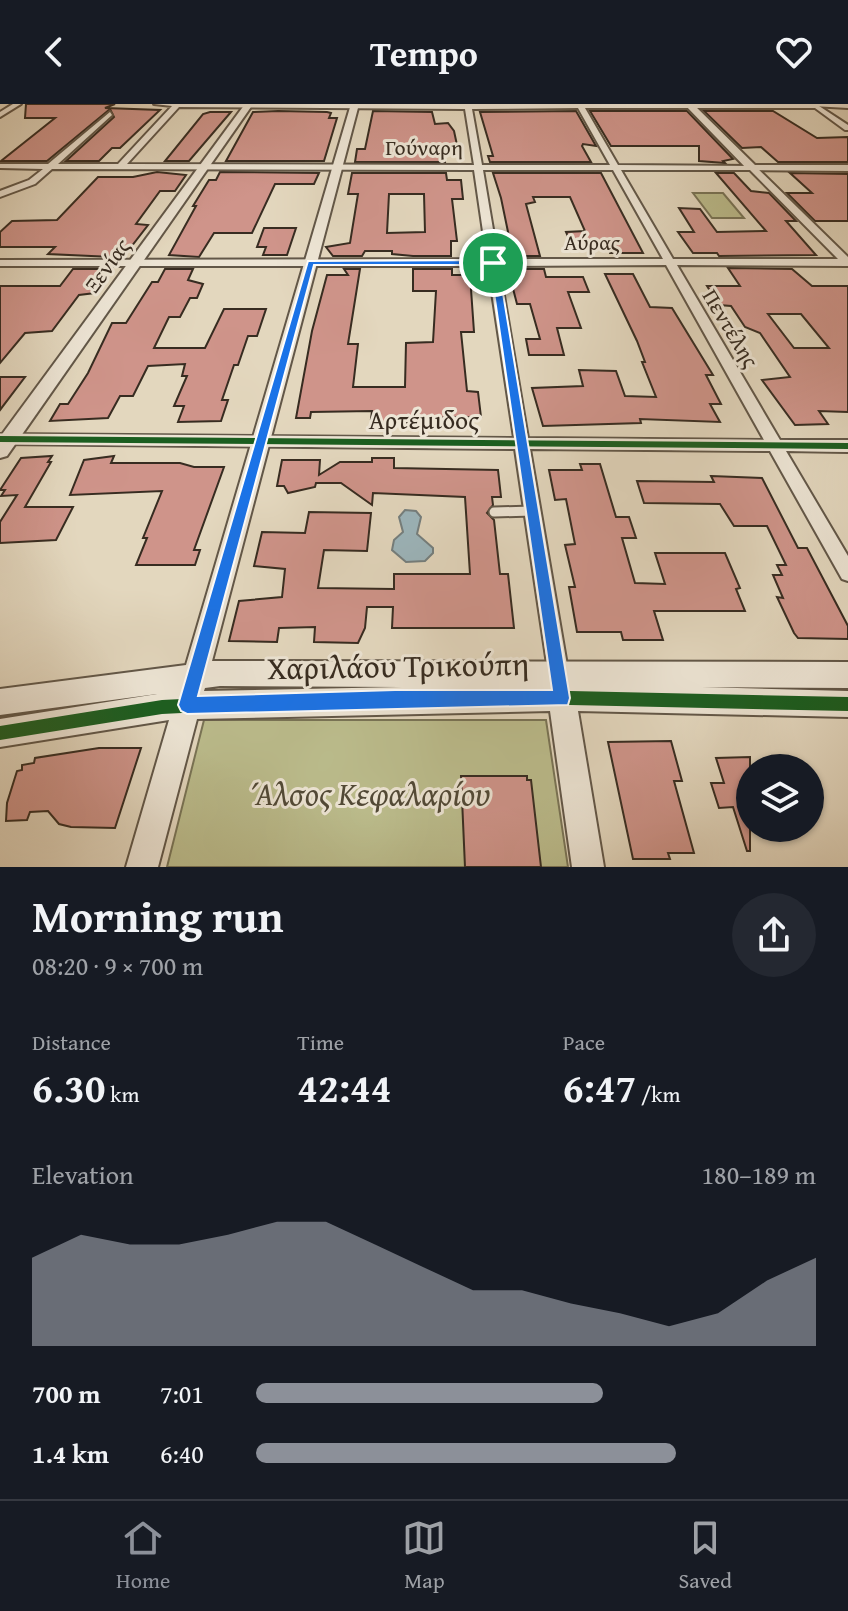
<!DOCTYPE html>
<html lang="en">
<head>
<meta charset="utf-8">
<style>
	body { margin:0; font-family:"Gentium Book Plus",serif; background:#242831; color:#f1f3f6; height:100vh; display:flex; flex-direction:column; font-size:30px; white-space:nowrap }
	* { box-sizing:border-box; margin:0 }
	p { font-size:26px; color:#9ea1a6 }
	.icon { flex:none; width:44px; height:44px; fill:none; stroke:currentColor; stroke-width:2; stroke-linecap:round; stroke-linejoin:round }
	.map { position:relative; height:763px; overflow:hidden }
	.panel { display:flex; flex-direction:column; background:#171b24; flex:1 }
	.panel>* { flex:none }
	.buttons { position:absolute; left:736px; top:650px; display:grid; gap:16px }
	.buttons a { display:grid; place-items:center; width:88px; height:88px; border-radius:50%; background:#171b24; box-shadow:0 2px 6px #0004; font-size:40px }
	.pin { position:absolute; display:grid; place-items:center; width:68px; height:68px; color:#fff; margin:-34px; border:4px solid #fff; border-radius:50%; box-shadow:0 2px 8px #0007 }
	.round { display:grid; place-items:center; flex:none; width:84px; height:84px; border-radius:42px; background:#242831 }
	.summary { display:flex; align-items:center; justify-content:space-between; height:136px; padding:0 32px }
	h1 { font-size:44px; font-weight:700; line-height:60px }
	.stats { display:grid; grid-template-columns:repeat(3,1fr); gap:12px; height:136px; padding:8px 32px }
	.stats div { display:grid; align-content:center }
	.stats b { font-size:40px; font-weight:700 }
	.stats small { font-size:22px; font-weight:400 }
	.stats p { font-size:22px }
	.chart { height:224px; padding:16px 32px }
	.chart p { display:flex; justify-content:space-between }
	.chart svg { width:100%; height:144px; margin-top:8px; fill:#8c9099; opacity:.7 }
	ul { padding:0 32px; list-style:none; font-size:26px }
	li { display:grid; grid-template-columns:128px 96px 1fr; align-items:center; height:60px }
	li i { height:20px; border-radius:10px; background:#8c9099 }
	header { display:flex; justify-content:space-between; align-items:center; height:104px; padding:0 32px; background:#171b24; font-size:36px; font-weight:700 }
	.tab-bar { display:flex; justify-content:space-around; align-items:center; height:112px; border-top:2px solid #363941; background:#171b24; font-size:22px; color:#9ea1a6 }
	.tab-bar a { display:grid; justify-items:center; gap:4px }
	.tab-bar .selected { color:#8c9099 }
	.map>svg:first-child { display:block }
	.green { fill:#bbbc8c; stroke:#797456; stroke-width:2 }
	.water { fill:#9cb6bd; stroke:#747f7f; stroke-width:2 }
	.building { fill:#cf948a; stroke:#372c21; stroke-width:2; fill-rule:evenodd }
	.lines { fill:none; stroke-linecap:round; stroke-linejoin:round }
	.service-casing { stroke:#625748; stroke-width:13 }
	.minor-casing { stroke:#625748; stroke-width:4 }
	.tertiary-casing { stroke:#625748; stroke-width:4 }
	.service { stroke:#ede5d5; stroke-width:9 }
	.minor { fill:#ede5d5; fill-rule:evenodd }
	.tertiary { fill:#ede5d5; fill-rule:evenodd }
	.cycleway-casing { stroke:#ede5d5; stroke-width:5 }
	.cycleway { fill:#1b5e20; fill-rule:evenodd }
	.route { fill:#1a73e8; stroke:#fff; stroke-width:2; fill-rule:evenodd }
	.labels { text-anchor:middle; stroke-width:6; stroke-linejoin:round; paint-order:stroke }
	.far-street-label { font-size:22px; fill:#372c21; stroke:#ede5d5 }
	.street-label { font-size:26px; fill:#372c21; stroke:#ede5d5 }
	.near-street-label { font-size:32px; fill:#372c21; stroke:#ede5d5 }
	.near-park-label { font-size:32px; font-style:italic; fill:#514936; stroke:#ede5d5 }
</style>
</head>
<body>
<header><svg class="icon" aria-label="back" viewBox="0 0 24 24"><path d="M15 5l-7 7 7 7"/></svg>Tempo<svg class="icon" aria-label="heart" viewBox="0 0 24 24"><path d="M12 20l-8-8c-3-5 5-10 8-4 3-6 11-1 8 4z"/></svg></header>
<div class="map">
<svg width="848" height="763" viewBox="0 0 848 763">
	<rect width="100%" height="100%" fill="#e3d7be"/>
	<filter id="stains"><feTurbulence type="fractalNoise" baseFrequency=".0025" numOctaves="4"/><feColorMatrix values="0 0 0 0 .2 0 0 0 0 .09 0 0 0 0 .02 0 0 0 .5 -.17"/></filter>
	<radialGradient id="worn" r=".72"><stop offset=".6" stop-color="#630" stop-opacity="0"/><stop offset="1" stop-color="#630" stop-opacity=".3"/></radialGradient>
	<g class="green">
		<polygon points="693,89 723,89 744,114 712,114"/>
		<polygon points="204,616 546,616 568,763 167,763"/>
	</g>
	<polygon class="water" points="405,406 416,407 421,413 417,430 433,444 433,449 425,457 406,458 392,446 394,436 403,428 399,413"/>
	<g class="building">
		<polygon points="26,0 115,0 105,4 160,6 120,44 112,44 99,57 66,57 114,13 110,5 47,57 1,57 55,14 25,14"/>
		<polygon points="278,7 327,8 331,9 329,14 337,14 324,57 226,57 253,8"/>
		<polygon points="373,7 432,8 435,20 448,19 454,27 457,41 443,44 445,58 355,58 357,45 365,45"/>
		<polygon points="576,7 596,42 583,40 582,42 591,58 490,58 488,52 493,52 480,8"/>
		<polygon points="590,7 687,7 733,55 723,57 725,59 699,57 699,42 611,42"/>
		<polygon points="704,7 773,7 817,34 848,33 848,58 778,58 761,43 742,44"/>
		<polygon points="210,8 231,8 189,57 165,57 203,10"/>
		<polygon points="157,68 186,71 175,87 160,87 136,120 148,121 131,143 121,143 113,153 48,150 55,143 0,143 0,128 12,117 57,116 98,73 133,73"/>
		<polygon points="220,68 319,69 314,80 275,80 252,129 214,129 199,153 169,151 196,102 193,102 209,76 216,76"/>
		<path d="M352,69h94l1,7h14l2,19h-11l5,42h-6v15h-38l-21,-2v-3h-27l-3,5h-29l-7,-9 24,-4 8,-49h-10zM389,90h35l1,38 -38,1z"/>
		<polygon points="493,69 601,69 643,149 610,149 608,143 573,144 566,128 585,127 570,93 533,93 535,98 526,100 540,152 513,152 501,94"/>
		<polygon points="716,69 734,69 751,87 769,89 796,117 786,117 816,151 719,152 717,149 693,149 678,128 694,128 679,104 700,105 717,128 766,127"/>
		<polygon points="790,69 848,70 848,117 815,117 787,89 812,89"/>
		<polygon points="264,124 296,124 287,151 263,151 266,143 257,143"/>
		<path d="M728,164l64,1 20,17h36v126l-29,-1 9,13 -33,1 -33,-45 28,-3 -30,-44 -15,-6 -14,-21 -12,-1 -12,-19h33zM768,210h33l28,34h-35z"/>
		<polygon points="73,165 103,165 98,171 108,171 95,189 79,191 52,227 25,229 0,259 0,182 60,182"/>
		<polygon points="165,165 193,165 188,176 203,180 197,194 190,194 180,213 169,213 154,244 205,244 224,205 266,205 257,232 248,232 238,261 234,261 222,296 228,296 221,317 178,318 184,302 174,302 187,272 182,272 185,260 148,262 133,292 120,292 108,314 50,317 60,300 68,300 88,269 112,219 126,219 152,178 158,178"/>
		<polygon points="344,165 360,165 348,240 358,240 353,283 405,283 406,239 433,238 436,187 413,187 413,165 452,165 452,171 470,171 474,228 461,228 467,287 478,288 481,313 411,314 411,319 375,319 376,315 371,315 372,307 311,308 310,314 296,314 312,227 327,171 348,171"/>
		<polygon points="516,165 544,165 546,173 583,173 589,188 568,188 581,224 557,224 564,251 529,251 526,235 540,235 530,200 517,200 509,169 517,169"/>
		<polygon points="605,170 633,170 650,203 672,204 713,271 706,271 721,300 710,300 720,318 640,315 641,319 543,322 532,284 583,282 579,266 616,267 625,292 656,293 642,258 645,258 637,237"/>
		<polygon points="0,273 25,273 0,306"/>
		<polygon points="52,352 48,358 51,358 25,403 73,403 56,436 0,439 0,418 17,391 1,392 5,386 0,386 21,354"/>
		<polygon points="114,352 111,359 180,359 194,363 224,363 194,446 200,446 195,461 136,461 147,434 143,434 162,387 70,391 84,356"/>
		<polygon points="372,354 394,354 394,364 498,366 501,393 492,393 493,401 487,409 494,416 500,470 508,470 514,524 392,524 393,503 367,503 365,524 358,539 314,538 315,523 279,524 277,538 229,537 239,497 282,493 285,465 254,462 262,428 305,429 309,408 371,409 367,447 324,446 318,484 394,485 394,470 470,470 465,393 373,389 372,401 341,379 316,379 315,383 288,389 284,382 277,382 282,356 320,356 319,371 340,358 372,358"/>
		<polygon points="580,360 600,360 616,413 629,413 636,434 622,434 635,479 665,480 655,449 725,449 740,484 736,485 745,507 654,507 663,536 623,536 621,528 577,528 569,483 575,483 565,441 575,440 566,395 555,396 549,366 582,366"/>
		<polygon points="711,372 762,374 798,444 807,444 848,522 848,535 798,534 794,529 777,493 783,494 773,471 782,471 777,461 786,461 767,422 734,422 720,400 644,399 637,377 714,378"/>
		<polygon points="671,637 682,677 674,677 694,749 668,749 670,755 633,755 608,638"/>
		<polygon points="99,644 141,644 115,724 71,723 59,720 48,707 30,708 27,716 6,717 7,699 17,667 22,666 22,661 34,659 35,654"/>
		<polygon points="750,653 750,747 747,747 733,703 719,704 711,679 724,679 716,654"/>
		<polygon points="461,672 527,672 527,676 531,676 541,763 465,763"/>
	</g>
	<g class="lines">
		<g class="service-casing">
			<polyline id="service" points="494,408 532,407"/>
		</g>
		<g class="minor-casing">
			<g id="minor">
				<polygon points="13,0 21,0 0,13 0,8"/>
				<path d="M154,0h662l32,21v5h-3l-30,-22h-230l33,57 137,1 93,91v9l-171,-1 103,175h68v12l-62,-1 62,105v25l-6,-2 -72,-128 -240,-2 38,222 -3,7 -7,3 -7,-3 -3,-7 -33,-222 -515,-5v-10l514,4 -26,-172h-488v-6l487,-1 -13,-89 -422,-1 -17,15 -35,13v-6l29,-11 14,-11 -43,-1v-4h48l62,-52 2,3 -54,49h60l54,-58zM179,3l286,2 9,56 -347,-1zM578,4l32,57h-128l-10,-56zM483,66h130l50,89h-165zM621,66h129l88,89h-165zM666,161l98,175 -236,-2 -29,-172z"/>
			</g>
		</g>
		<g class="tertiary-casing">
			<g id="tertiary">
				<polygon points="245,0 253,0 7,352 0,354 0,333"/>
				<path d="M351,0h8l-147,557 636,1v26l-147,-1 147,4v26l-270,-6 26,156h-32l-22,-156 -353,8 -39,148h-32l43,-147 -169,27v-28l157,-25 -157,21v-26l186,-24zM220,582l182,1 -198,4 1,-3z"/>
				<polygon points="684,0 693,0 755,61 848,61 848,67 748,66"/>
				<polygon points="808,0 848,0 848,4 812,2"/>
			</g>
		</g>
		<use href="#service" class="service"/>
		<use href="#minor" class="minor"/>
		<use href="#tertiary" class="tertiary"/>
		<g class="cycleway-casing">
			<g id="cycleway">
				<polygon points="0,332 848,339 848,345 0,338"/>
				<polygon points="525,586 848,593 848,607 525,600 221,607 162,610 0,636 0,622 162,596 221,593"/>
			</g>
		</g>
		<use href="#cycleway" class="cycleway"/>
	</g>
	<path class="route" d="M493,156l5,3 72,435 -2,7 -381,9 -6,-3 -3,-6 130,-444zM314,161h176l62,425h-157l-197,6z"/>
	<g class="labels">
		<g class="far-street-label">
			<text x="424" y="51">Γούναρη</text>
			<text x="592" y="146">Αύρας</text>
			<text transform="translate(107 161) rotate(-54)" y="8">Ξενίας</text>
			<text transform="translate(731 224) rotate(59)" y="8">Πεντέλης</text>
		</g>
		<g class="street-label">
			<text x="424" y="325">Αρτέμιδος</text>
		</g>
		<g class="near-street-label">
			<text transform="translate(398 562) rotate(-1)" y="11">Χαριλάου Τρικούπη</text>
		</g>
		<g class="near-park-label">
			<text x="371" y="701">Άλσος Κεφαλαρίου</text>
		</g>
	</g>
	<rect width="100%" height="100%" filter="url(#stains)"/>
	<rect width="100%" height="100%" fill="url(#worn)"/>
</svg>
<div class="buttons">
<a><svg class="icon" aria-label="layers" viewBox="0 0 24 24"><path d="M12 4l9 5-9 5-9-5zM3 14l9 5 9-5"/></svg></a>
</div>
<div class="pin" style="left:493px;top:159px;background:#1e9e55"><svg class="icon" aria-label="arrive" viewBox="0 0 24 24"><path d="M6 21V4h12l-3 4 3 4H6"/></svg></div>
</div>
<section class="panel">
<div class="summary"><div><h1>Morning run</h1><p>08:20 · 9 × 700 m</p></div><a class="round"><svg class="icon" aria-label="share" viewBox="0 0 24 24"><path d="M12 15V3M7 8l5-5 5 5M5 13v7h14v-7"/></svg></a></div>
<div class="stats">
<div><p>Distance</p><b>6.30<small> km</small></b></div>
<div><p>Time</p><b>42:44</b></div>
<div><p>Pace</p><b>6:47<small> /km</small></b></div>
</div>
<div class="chart"><p><span>Elevation</span>180–189 m</p>
<svg viewBox="0 0 160 44" preserveAspectRatio="none"><path d="M0 44V17L10 10L20 13L30 13L40 10L50 6L60 6L70 13L80 20L90 27L100 27L110 31L120 34L130 38L140 34L150 24L160 17V44z"/></svg>
</div>
<ul>
<li><b>700 m</b>7:01<i style="width:62%"></i></li>
<li><b>1.4 km</b>6:40<i style="width:75%"></i></li>
</ul>
</section>
<nav class="tab-bar">
<a class="selected"><svg class="icon" aria-label="home" viewBox="0 0 24 24"><path d="M3 11l9-7 9 7M6 9v11h12V9"/></svg>Home</a>
<a><svg class="icon" aria-label="map" viewBox="0 0 24 24"><path d="M3 6l6-2 6 2 6-2v14l-6 2-6-2-6 2zM9 4v14M15 6v14"/></svg>Map</a>
<a><svg class="icon" aria-label="saved" viewBox="0 0 24 24"><path d="M7 4h10v16l-5-4-5 4z"/></svg>Saved</a>
</nav>
</body>
</html>
